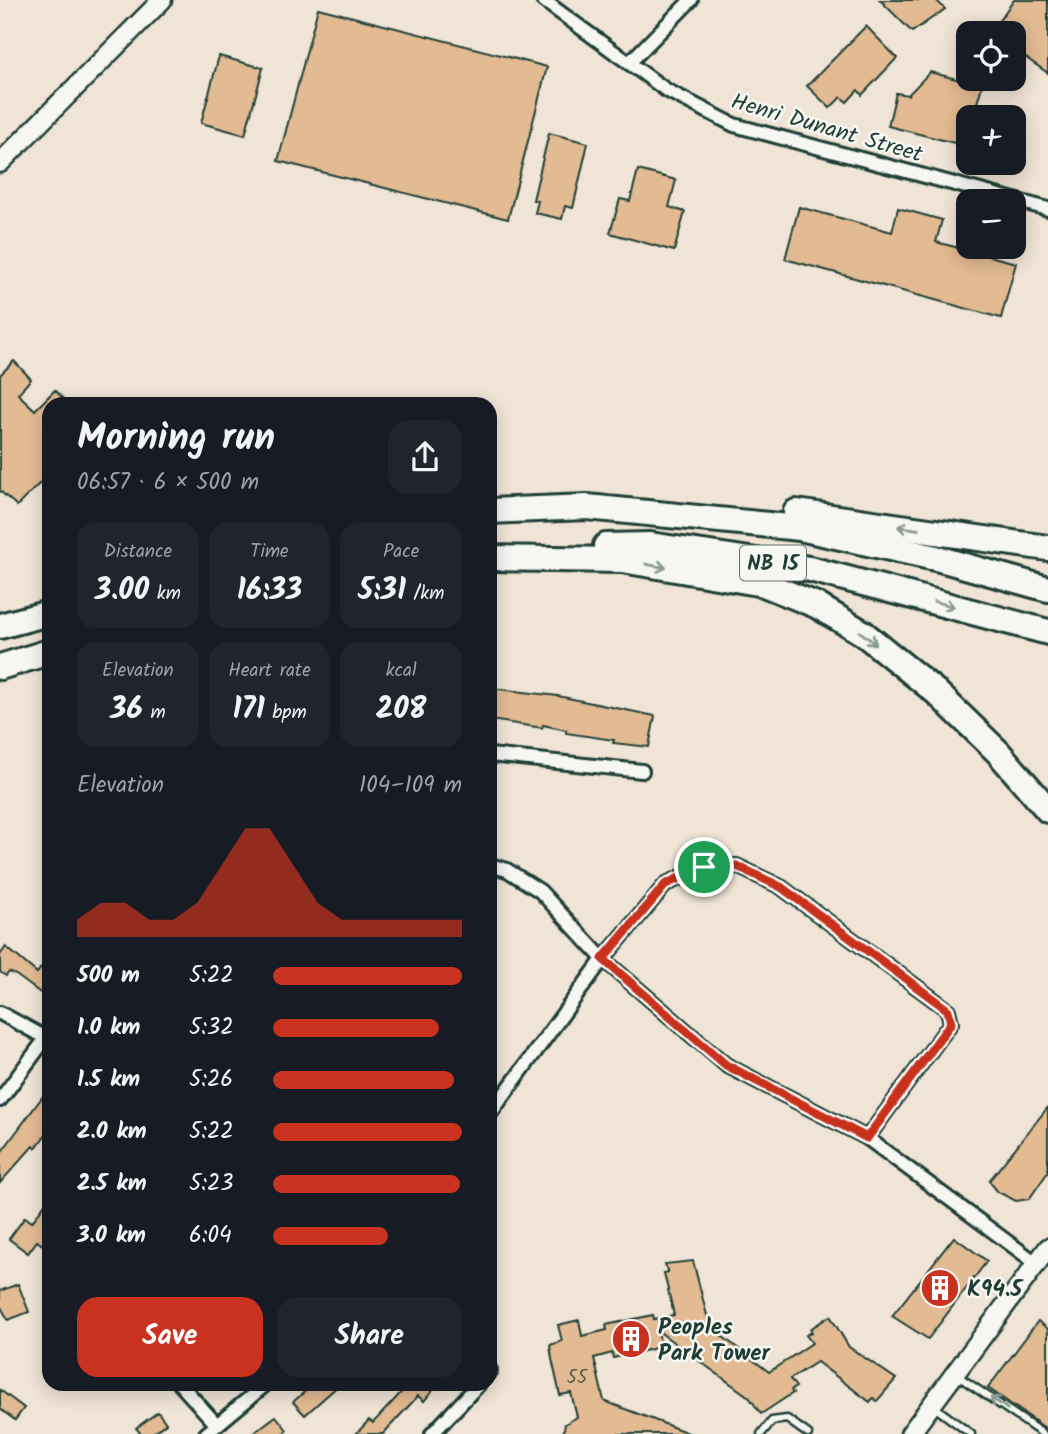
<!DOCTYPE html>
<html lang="en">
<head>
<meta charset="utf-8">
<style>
	body { margin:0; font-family:Kalam,sans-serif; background:#20242c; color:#f1f3f6; height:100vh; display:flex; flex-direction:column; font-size:26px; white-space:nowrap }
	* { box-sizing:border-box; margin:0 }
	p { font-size:23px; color:#9ea1a6 }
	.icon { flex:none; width:38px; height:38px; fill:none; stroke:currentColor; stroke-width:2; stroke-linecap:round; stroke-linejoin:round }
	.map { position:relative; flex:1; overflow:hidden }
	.panel { position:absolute; left:42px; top:397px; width:455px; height:994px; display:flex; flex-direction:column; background:#171b24; border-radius:21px; box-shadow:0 4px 18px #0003 }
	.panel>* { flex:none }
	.buttons { position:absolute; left:956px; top:21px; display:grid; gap:14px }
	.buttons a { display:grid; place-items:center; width:70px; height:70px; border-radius:14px; background:#171b24; box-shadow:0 4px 18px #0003; font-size:35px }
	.pin { position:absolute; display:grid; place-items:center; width:60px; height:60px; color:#fff; margin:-30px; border:4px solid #fff; border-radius:50%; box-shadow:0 2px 7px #0007 }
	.round { display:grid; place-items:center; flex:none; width:74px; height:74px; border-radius:21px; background:#20242c }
	.head { display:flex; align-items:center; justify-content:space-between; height:119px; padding:0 35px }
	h1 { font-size:38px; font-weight:700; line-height:52px }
	.stats { display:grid; grid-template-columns:repeat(3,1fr); gap:10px; height:119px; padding:7px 35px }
	.stats div { display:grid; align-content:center; border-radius:18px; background:#20242c; text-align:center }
	.stats b { font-size:30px; font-weight:700 }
	.stats small { font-size:19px; font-weight:400 }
	.stats p { font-size:19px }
	.chart { height:196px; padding:14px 35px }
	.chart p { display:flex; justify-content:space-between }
	.chart svg { width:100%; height:126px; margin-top:7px; fill:#c8321e; opacity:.7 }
	.button { display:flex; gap:14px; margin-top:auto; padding:14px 35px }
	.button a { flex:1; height:80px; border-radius:21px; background:#c8321e; color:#fff; font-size:28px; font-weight:700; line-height:80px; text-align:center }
	.button a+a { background:#20242c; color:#f1f3f6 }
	ul { padding:0 35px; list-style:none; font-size:23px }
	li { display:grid; grid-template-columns:112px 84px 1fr; align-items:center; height:52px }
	li i { height:18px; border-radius:9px; background:#c8321e }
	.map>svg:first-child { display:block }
	.building { fill:#e3bb93; stroke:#1f3d34; stroke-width:2 }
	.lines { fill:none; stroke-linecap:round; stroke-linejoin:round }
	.lane-casing { stroke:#1f3d34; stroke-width:11 }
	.street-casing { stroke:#1f3d34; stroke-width:18 }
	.secondary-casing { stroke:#1f3d34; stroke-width:23 }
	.highway-casing { stroke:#1f3d34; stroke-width:30 }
	.lane { stroke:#f6f6f2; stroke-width:6 }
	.street { stroke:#f6f6f2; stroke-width:12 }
	.secondary { stroke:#f6f6f2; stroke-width:18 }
	.highway { stroke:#f6f6f2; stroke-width:24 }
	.oneway { stroke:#8a9a93 }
	.route-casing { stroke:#fff; stroke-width:14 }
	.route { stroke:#c8321e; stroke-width:9 }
	.labels { text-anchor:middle; stroke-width:5; stroke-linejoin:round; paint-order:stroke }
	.number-label { font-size:19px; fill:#505c4c }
	.shield { fill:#f6f6f2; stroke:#60746d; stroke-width:2 }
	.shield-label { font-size:21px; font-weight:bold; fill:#1f3d34 }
	.street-label { font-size:23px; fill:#1f3d34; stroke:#f6f6f2 }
	.poi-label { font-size:23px; font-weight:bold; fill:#1f3d34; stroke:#f6f6f2; text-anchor:start }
</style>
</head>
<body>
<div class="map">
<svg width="1048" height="1434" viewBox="0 0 1048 1434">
	<rect width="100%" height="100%" fill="#f0e4d6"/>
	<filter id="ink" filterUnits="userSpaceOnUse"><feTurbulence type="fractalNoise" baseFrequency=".0143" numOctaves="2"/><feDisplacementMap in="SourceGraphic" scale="14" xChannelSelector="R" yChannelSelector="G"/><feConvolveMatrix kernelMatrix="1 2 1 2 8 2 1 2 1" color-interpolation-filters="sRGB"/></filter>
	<g filter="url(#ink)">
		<g class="building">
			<polygon points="880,0 936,0 945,9 912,32"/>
			<polygon points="1014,0 1048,0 1048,73 1013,49 1013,33 990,33"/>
			<polygon points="318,8 547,67 508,219 278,161"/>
			<polygon points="866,26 897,58 862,95 858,90 847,102 841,97 830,108 807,86"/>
			<polygon points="219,56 263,68 245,135 201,123"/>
			<polygon points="930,72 982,86 973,117 968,117 966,146 888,126 896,93 908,95"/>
			<polygon points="549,133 588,143 573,208 565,206 562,219 535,213 538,201 533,200"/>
			<polygon points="638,170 676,180 669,207 685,212 674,251 610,233 620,199 630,201"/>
			<polygon points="799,207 892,232 898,208 942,220 936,242 1016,263 1001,318 785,259"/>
			<polygon points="14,361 31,379 18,394 35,410 55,390 68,404 49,404 49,474 17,506 0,491 0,375"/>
			<polygon points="490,688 558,696 655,716 649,747 613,743 614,740 566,733 566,730 543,725 542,728 490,720"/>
			<polygon points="6,947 37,973 49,957 49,988 43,995 16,975 9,972 6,976 0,972 0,955"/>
			<polygon points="49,1088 49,1130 36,1148 33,1146 0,1183 0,1154"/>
			<polygon points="1048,1107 1048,1172 1029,1199 1016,1201 998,1192 989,1181"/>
			<polygon points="49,1198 49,1238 44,1246 37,1241 28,1253 9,1239 25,1217 32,1222"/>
			<polygon points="954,1237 987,1261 928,1339 892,1316"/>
			<polygon points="693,1261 710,1327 769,1372 812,1343 806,1335 812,1332 810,1329 830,1316 849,1347 896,1379 877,1401 873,1398 870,1402 817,1362 790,1379 796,1387 791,1390 793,1393 761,1414 749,1397 658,1331 661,1347 613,1358 612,1353 594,1358 604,1401 691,1434 563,1434 565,1424 577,1417 571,1393 560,1395 552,1359 550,1345 562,1341 558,1325 579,1320 582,1336 607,1330 606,1325 653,1315 654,1319 674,1315 664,1273 668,1272 665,1264"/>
			<polygon points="18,1284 29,1312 8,1320 0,1305 0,1291"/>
			<polygon points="1038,1321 1048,1329 1048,1424 1045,1428 988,1388"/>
			<polygon points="313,1384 340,1384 305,1415 293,1402"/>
			<polygon points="409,1384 428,1384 434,1389 424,1401 418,1396 383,1434 356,1434 369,1420 373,1423"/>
			<polygon points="0,1390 24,1408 15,1420 0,1409"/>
			<polygon points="158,1412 166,1423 152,1434 141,1434 136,1428"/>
			<polygon points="276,1416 287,1430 282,1434 252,1434"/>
		</g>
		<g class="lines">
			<g class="lane-casing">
				<g id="lane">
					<polyline points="955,1374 1043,1434"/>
					<polyline points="933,1406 971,1434"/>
					<polyline points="761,1434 772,1421 787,1419 808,1434"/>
				</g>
			</g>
			<g class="street-casing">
				<g id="street">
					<polyline points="543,0 666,90 734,125 1048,209"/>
					<polyline points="629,63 691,0"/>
					<polyline points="490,755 642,771"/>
					<polyline points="490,865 507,870 540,891 603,959 726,1065 867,1138 1036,1263"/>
					<polyline points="0,1013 46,1038"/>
					<polyline points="0,1100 49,1034"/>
					<polyline points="490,1114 603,959 666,884 704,867 737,866 781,887 948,1010 951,1023 867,1138"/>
					<polyline points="490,1370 490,1372"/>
					<polyline points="180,1384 217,1425"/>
					<polyline points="206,1434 266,1384"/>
					<polyline points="432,1434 479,1384"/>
				</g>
			</g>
			<g class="secondary-casing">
				<g id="secondary">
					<polyline points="0,163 162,0"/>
					<polyline points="910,1434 1048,1248"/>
				</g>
			</g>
			<g class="highway-casing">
				<g id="highway">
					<polyline points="490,511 587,507 800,528 940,559 1048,589"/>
					<polyline points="796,512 1048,548"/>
					<polyline points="606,546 650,545 810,569 1048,632"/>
					<polyline points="490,558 622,560 764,584 816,605 863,633 936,692 998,752 1048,810"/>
					<polyline points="0,626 49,613"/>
					<polyline points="0,667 49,652"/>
				</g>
			</g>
			<use href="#lane" class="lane"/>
			<use href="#street" class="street"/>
			<use href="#secondary" class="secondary"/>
			<use href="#highway" class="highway"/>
		</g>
		<defs><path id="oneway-shaft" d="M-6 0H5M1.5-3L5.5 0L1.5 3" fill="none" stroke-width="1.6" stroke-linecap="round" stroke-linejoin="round" transform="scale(1.75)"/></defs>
		<g class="oneway">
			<use href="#oneway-shaft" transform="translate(908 528) rotate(-172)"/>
			<use href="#oneway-shaft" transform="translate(656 566) rotate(10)"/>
			<use href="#oneway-shaft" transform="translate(944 604) rotate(15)"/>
			<use href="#oneway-shaft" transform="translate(868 638) rotate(37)"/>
			<use href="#oneway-shaft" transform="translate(999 1403) rotate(-145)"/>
		</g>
	</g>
	<g class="lines" filter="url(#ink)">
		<g class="route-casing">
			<polygon id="route" points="737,866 781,887 948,1010 951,1023 867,1138 726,1065 603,959 666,884 704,867"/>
		</g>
		<use href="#route" class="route"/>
	</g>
	<defs>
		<g id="building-disc" transform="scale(2.0125)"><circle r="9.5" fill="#c8321e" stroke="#f6f6f2"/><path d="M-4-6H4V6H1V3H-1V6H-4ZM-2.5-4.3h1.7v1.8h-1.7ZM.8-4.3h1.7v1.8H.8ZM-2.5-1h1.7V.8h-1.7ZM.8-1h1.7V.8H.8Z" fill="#fff"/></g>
	</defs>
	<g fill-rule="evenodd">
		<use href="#building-disc" x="940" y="1288"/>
		<use href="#building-disc" x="631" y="1339"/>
	</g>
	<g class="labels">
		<g class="number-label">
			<text x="577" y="1383">55</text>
		</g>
		<rect class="shield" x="740" y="545.5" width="66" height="35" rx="5"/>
		<g class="shield-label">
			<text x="773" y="570">NB 15</text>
		</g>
		<g class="street-label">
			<text transform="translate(827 127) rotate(16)" y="8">Henri Dunant Street</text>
		</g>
		<g class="poi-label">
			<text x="967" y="1296">K94.5</text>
			<text x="658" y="1334">Peoples<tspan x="658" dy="26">Park Tower</tspan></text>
		</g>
	</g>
</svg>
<div class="buttons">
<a><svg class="icon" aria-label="locate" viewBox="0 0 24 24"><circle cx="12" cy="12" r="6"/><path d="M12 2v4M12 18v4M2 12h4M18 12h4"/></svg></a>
<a>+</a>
<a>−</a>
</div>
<div class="pin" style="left:704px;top:867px;background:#1e9e55"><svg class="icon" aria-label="arrive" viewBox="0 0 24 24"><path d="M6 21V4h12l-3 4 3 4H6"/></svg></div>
<section class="panel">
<div class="head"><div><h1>Morning run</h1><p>06:57 · 6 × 500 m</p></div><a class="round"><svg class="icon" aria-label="share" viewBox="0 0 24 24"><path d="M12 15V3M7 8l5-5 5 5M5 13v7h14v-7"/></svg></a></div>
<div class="stats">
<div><p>Distance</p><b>3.00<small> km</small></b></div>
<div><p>Time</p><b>16:33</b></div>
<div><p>Pace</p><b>5:31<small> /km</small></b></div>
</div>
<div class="stats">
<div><p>Elevation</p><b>36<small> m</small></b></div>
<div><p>Heart rate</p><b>171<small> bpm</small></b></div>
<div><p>kcal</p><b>208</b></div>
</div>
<div class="chart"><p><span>Elevation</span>104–109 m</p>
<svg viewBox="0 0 160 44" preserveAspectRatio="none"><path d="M0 44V38L10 32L20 32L30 38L40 38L50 32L60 19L70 6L80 6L90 19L100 32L110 38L120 38L130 38L140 38L150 38L160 38V44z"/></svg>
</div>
<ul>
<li><b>500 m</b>5:22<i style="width:100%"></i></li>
<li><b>1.0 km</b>5:32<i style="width:88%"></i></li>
<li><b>1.5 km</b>5:26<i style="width:96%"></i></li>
<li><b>2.0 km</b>5:22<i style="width:100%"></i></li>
<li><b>2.5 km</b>5:23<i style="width:99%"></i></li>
<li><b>3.0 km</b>6:04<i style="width:61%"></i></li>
</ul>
<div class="button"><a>Save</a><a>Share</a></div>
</section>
</div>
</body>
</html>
